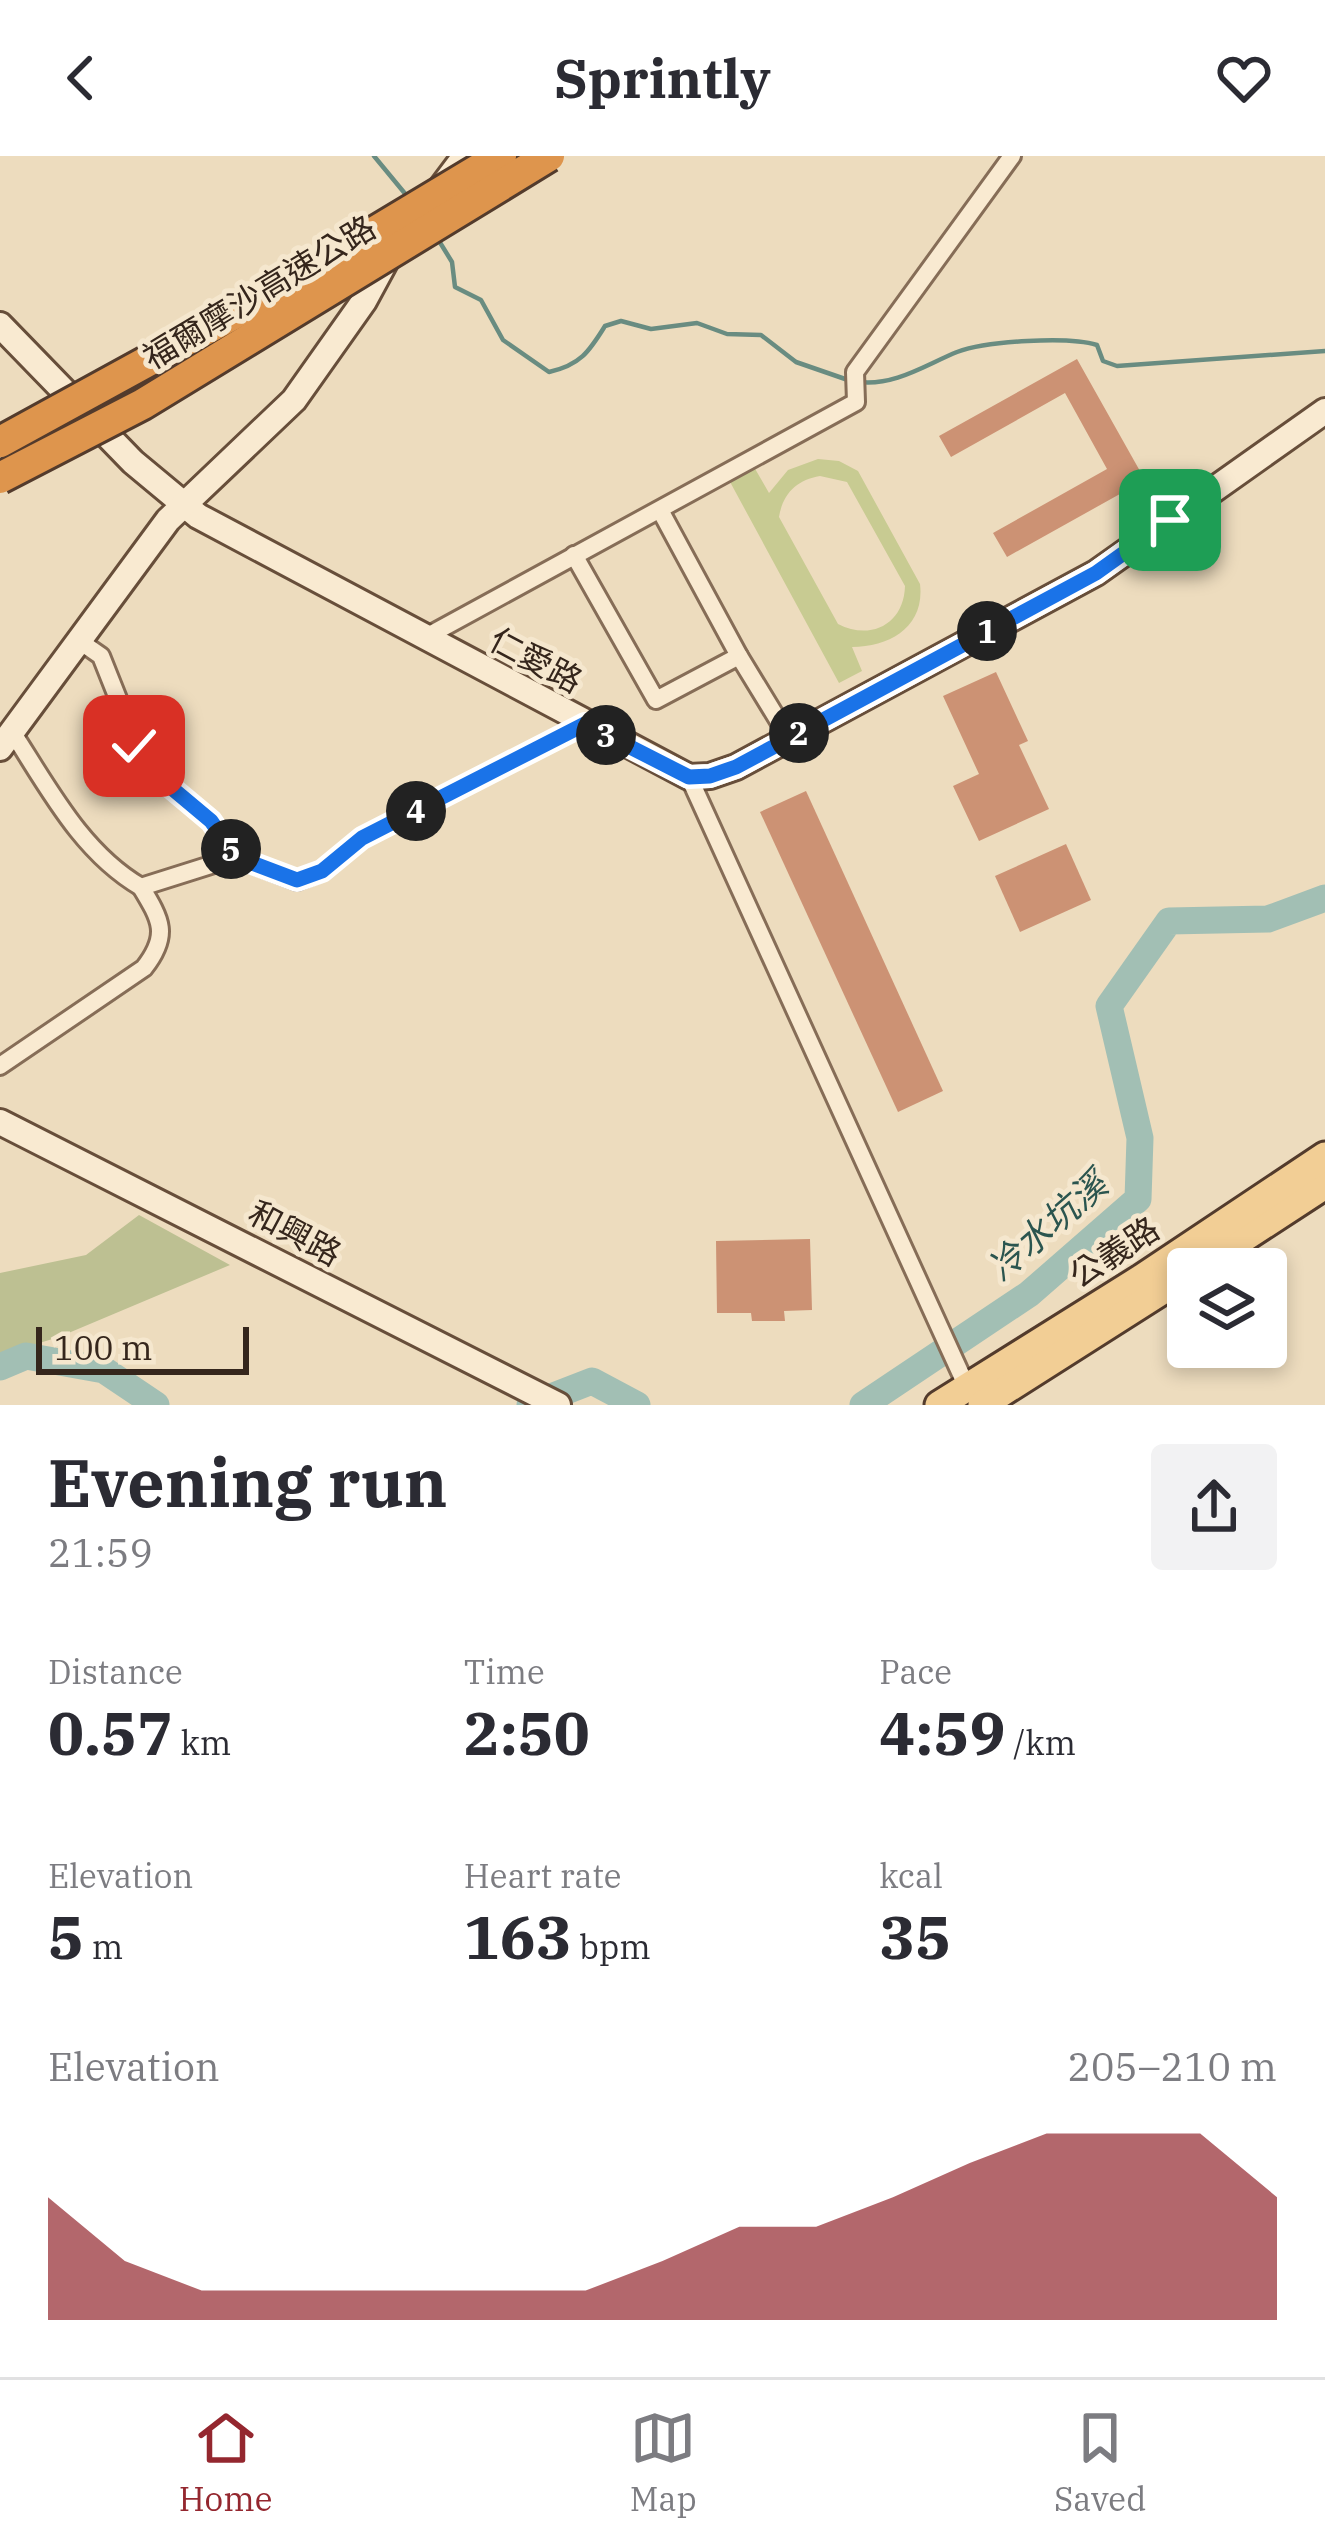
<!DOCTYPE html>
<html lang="en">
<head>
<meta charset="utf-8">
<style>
	body { margin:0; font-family:"IBM Plex Serif","Noto Sans TC",serif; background:#f2f2f3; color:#2b2b33; height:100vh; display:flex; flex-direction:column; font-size:45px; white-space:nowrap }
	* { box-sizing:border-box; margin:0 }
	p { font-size:39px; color:#7c7c81 }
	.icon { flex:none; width:66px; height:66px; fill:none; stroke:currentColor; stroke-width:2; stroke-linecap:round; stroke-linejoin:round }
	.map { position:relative; height:1249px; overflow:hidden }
	.side { display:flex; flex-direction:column; background:#fff; flex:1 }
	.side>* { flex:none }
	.fabs { position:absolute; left:1167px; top:1092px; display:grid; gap:24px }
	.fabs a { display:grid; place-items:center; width:120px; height:120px; border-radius:12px; background:#fff; box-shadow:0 6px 18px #0003; font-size:60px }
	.scale { position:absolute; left:36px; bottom:30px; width:213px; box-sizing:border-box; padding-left:12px; border:6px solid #35261c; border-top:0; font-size:33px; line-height:42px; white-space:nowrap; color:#35261c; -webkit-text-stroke:9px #f5e7ce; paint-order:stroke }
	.pin { position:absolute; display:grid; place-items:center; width:102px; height:102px; color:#fff; margin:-51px; border-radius:24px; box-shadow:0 6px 18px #0006 }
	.km { position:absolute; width:60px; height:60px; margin:-30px; border-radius:50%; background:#222; color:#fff; font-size:33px; line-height:60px; text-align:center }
	.round { display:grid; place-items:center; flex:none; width:126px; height:126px; border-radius:12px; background:#f2f2f3 }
	.headline { display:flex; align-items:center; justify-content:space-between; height:204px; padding:0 48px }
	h1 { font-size:66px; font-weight:800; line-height:90px }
	.stats { display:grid; grid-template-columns:repeat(3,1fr); gap:18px; height:204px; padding:12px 48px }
	.stats div { display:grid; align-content:center }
	.stats b { font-size:60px; font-weight:800 }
	.stats small { font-size:33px; font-weight:400 }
	.stats p { font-size:33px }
	.chart { height:336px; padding:24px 48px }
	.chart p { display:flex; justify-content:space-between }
	.chart svg { width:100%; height:216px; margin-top:12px; fill:#94272f; opacity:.7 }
	header { display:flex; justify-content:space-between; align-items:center; height:156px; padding:0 48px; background:#fff; font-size:54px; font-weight:800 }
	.tab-bar { display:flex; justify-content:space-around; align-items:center; height:168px; border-top:3px solid #e1e1e2; background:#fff; font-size:33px; color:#7c7c81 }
	.tab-bar a { display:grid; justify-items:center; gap:6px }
	.tab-bar .active { color:#94272f }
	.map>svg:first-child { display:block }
	.green { fill:#c8cb92; fill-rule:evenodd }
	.cemetery { fill:#bdc092 }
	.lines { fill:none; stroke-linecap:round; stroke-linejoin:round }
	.stream { stroke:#698c81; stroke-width:4.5 }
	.river { stroke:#a2bfb4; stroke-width:27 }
	.building { fill:#cc9274 }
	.street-casing { stroke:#866d57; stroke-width:22 }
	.secondary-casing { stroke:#674e3a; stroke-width:30 }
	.primary-casing { stroke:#533b2c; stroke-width:33 }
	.street { stroke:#f9ead1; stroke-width:16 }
	.secondary { stroke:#f9ead1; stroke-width:24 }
	.primary { stroke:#f2ce95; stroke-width:27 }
	.highway-bridge-casing { stroke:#533b2c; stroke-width:36; stroke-linecap:butt }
	.highway-bridge { stroke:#de954d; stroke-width:30 }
	.route-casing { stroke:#fff; stroke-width:24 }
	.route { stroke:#1a73e8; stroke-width:15 }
	.labels { text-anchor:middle; stroke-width:10; stroke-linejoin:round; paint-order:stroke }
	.street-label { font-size:33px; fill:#35261c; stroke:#f5e7ce }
	.water-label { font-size:36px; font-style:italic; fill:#2b554f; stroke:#f5e7ce }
</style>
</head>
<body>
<header><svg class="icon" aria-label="back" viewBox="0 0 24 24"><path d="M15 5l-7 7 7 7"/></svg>Sprintly<svg class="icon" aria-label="heart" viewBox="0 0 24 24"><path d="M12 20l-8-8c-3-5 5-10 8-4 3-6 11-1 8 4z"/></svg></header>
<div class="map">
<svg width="1325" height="1249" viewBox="0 0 1325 1249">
	<rect width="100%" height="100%" fill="#eddcbe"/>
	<path class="green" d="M818,303l21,2 19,10 62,113c5,42 -29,63 -68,63l10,24 -23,12 -110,-203 25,-13 15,26 19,-23zM820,320l27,6 58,104c-1,38 -34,55 -67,38l-59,-107c4,-24 18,-37 41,-41z"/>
	<polygon class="cemetery" points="139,1059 230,1109 59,1181 0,1199 0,1117 86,1099"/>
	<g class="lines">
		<g class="stream">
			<polyline points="374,0 407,40"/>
			<path d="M436,80l16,26 3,25 26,13 22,40 46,32c31,-7 40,-20 56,-46l16,-5 30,8 46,-6 30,11 34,1 35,27 52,18"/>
			<path d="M859,226c36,4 66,-17 98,-30 30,-11 111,-16 140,-7l6,16 14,5 208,-15"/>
		</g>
		<g class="river">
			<polyline points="0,1211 26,1200 104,1214 156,1249"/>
			<polyline points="530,1249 592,1225 637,1249"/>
			<polyline points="863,1249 1029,1138 1138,1043 1140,982 1109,850 1169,765 1268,763 1325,742"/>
		</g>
	</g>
	<g class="building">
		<polygon points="1077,203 1145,324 1007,401 993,377 1107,313 1065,237 951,301 939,280"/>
		<polygon points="996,516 1028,585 1019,589 1049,653 979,685 953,630 979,618 943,540"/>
		<polygon points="806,635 943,935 898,956 760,656"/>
		<polygon points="1066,688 1091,744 1020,776 995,720"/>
		<polygon points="810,1083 812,1154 784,1155 785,1165 752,1165 751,1157 717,1157 716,1085"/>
	</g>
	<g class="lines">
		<g class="street-casing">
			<g id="street">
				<polyline points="660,354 739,500 789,582"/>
				<polyline points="574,399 656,544 739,500"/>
				<polyline points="424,482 856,246 855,216 1012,0"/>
				<polyline points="78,484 101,500 144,608 211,665 236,701 297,725 322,715 362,682 585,568"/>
				<path d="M11,574c37,57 70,122 130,157l95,-30"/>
				<polyline points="689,621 970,1238"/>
				<path d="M0,910l144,-98c26,-33 17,-48 -3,-81"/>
			</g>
		</g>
		<g class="secondary-casing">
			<g id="secondary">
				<polyline points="441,32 465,0"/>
				<polyline points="0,169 133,306 198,360 689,621 710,620 736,611 1096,417 1325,255"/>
				<polyline points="0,592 168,364 294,244 364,145 390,97"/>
				<polyline points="0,966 558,1249"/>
			</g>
		</g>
		<g class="primary-casing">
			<g id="primary">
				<polyline points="1196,1113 1325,1029"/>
				<polyline points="939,1249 1142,1122 1325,1000"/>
				<polyline points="982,1249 1188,1118"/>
			</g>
		</g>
		<use href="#street" class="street"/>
		<use href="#secondary" class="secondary"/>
		<use href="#primary" class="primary"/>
		<g class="highway-bridge-casing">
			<g id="highway-bridge">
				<polyline points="0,286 283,131 501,0"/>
				<polyline points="0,322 143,248 549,0"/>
			</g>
		</g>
		<use href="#highway-bridge" class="highway-bridge"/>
	</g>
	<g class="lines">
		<g class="route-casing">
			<polyline id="route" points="134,590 143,608 211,665 236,701 297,724 322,715 362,682 585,568 689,621 710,620 736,611 1096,417 1170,364"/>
		</g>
		<use href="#route" class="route"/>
	</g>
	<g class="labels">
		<g class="street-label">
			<text transform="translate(259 136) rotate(-31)" y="12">福爾摩沙高速公路</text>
			<text transform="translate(536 504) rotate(28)" y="12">仁愛路</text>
			<text transform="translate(295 1077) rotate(28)" y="12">和興路</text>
			<text transform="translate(1114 1096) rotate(-33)" y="12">公義路</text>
		</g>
		<g class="water-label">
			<text transform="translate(1047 1070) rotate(-41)" y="13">冷水坑溪</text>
		</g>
	</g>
</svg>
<div class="fabs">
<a><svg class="icon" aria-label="layers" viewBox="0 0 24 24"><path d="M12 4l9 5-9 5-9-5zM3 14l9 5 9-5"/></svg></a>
</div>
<div class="scale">100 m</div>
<div class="pin" style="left:1170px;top:364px;background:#1e9e55"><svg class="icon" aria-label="arrive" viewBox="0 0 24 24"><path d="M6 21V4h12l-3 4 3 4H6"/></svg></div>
<div class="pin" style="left:134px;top:590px;background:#d93025"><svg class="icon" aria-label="check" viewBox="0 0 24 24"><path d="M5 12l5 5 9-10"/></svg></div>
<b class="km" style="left:987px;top:475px">1</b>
<b class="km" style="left:799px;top:577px">2</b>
<b class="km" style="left:606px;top:579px">3</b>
<b class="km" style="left:416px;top:655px">4</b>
<b class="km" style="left:231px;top:693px">5</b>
</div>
<section class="side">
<div class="headline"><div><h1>Evening run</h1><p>21:59</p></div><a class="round"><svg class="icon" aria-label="share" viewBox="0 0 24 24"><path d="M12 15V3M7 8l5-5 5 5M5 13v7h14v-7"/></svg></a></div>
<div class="stats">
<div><p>Distance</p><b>0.57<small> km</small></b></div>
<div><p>Time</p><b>2:50</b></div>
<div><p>Pace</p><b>4:59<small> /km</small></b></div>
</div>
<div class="stats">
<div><p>Elevation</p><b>5<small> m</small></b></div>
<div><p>Heart rate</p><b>163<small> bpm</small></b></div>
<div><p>kcal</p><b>35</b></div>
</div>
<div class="chart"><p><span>Elevation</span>205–210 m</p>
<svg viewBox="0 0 160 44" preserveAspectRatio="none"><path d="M0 44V19L10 32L20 38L30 38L40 38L50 38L60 38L70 38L80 32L90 25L100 25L110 19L120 12L130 6L140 6L150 6L160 19V44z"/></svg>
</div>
</section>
<nav class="tab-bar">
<a class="active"><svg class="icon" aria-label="home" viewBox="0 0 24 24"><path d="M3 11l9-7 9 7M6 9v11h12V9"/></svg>Home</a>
<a><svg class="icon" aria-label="map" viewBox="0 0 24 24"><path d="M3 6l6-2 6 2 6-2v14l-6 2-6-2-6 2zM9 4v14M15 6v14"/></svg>Map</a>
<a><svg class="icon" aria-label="saved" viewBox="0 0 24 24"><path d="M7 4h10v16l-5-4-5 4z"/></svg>Saved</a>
</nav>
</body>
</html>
